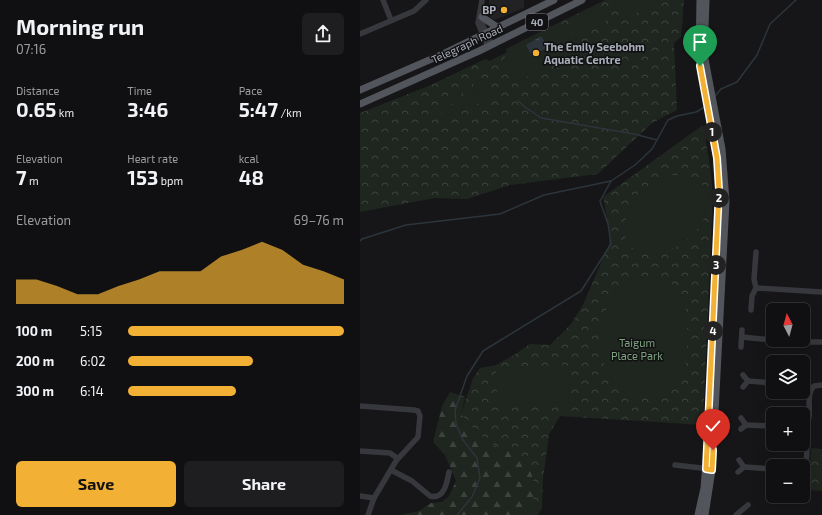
<!DOCTYPE html>
<html lang="en">
<head>
<meta charset="utf-8">
<style>
	body { margin:0; font-family:"Exo 2",sans-serif; background:#1e1e20; color:#f1f3f6; height:100vh; display:flex; flex-direction:column; font-size:15px; white-space:nowrap }
	* { box-sizing:border-box; margin:0 }
	p { font-size:13px; color:#9c9d9f }
	.icon { flex:none; width:22px; height:22px; fill:none; stroke:currentColor; stroke-width:2; stroke-linecap:round; stroke-linejoin:round }
	.map { position:relative; flex:1; overflow:hidden }
	.side { display:flex; flex-direction:column; background:#101012; width:360px }
	.side>* { flex:none }
	.needle { width:26px; rotate:354deg }
	.buttons { position:absolute; left:406px; top:303px; display:grid; gap:8px }
	.buttons a { display:grid; place-items:center; width:44px; height:44px; border-radius:6px; background:#101012; box-shadow:0 4px 16px #0002,0 0 0 1px #303032; font-size:20px }
	.pin { position:absolute; display:grid; place-items:center; width:34px; height:34px; color:#fff; margin:-41px -17px; border-radius:50% 50% 50% 0; rotate:-45deg; box-shadow:0 0 4px #0007 }
	.pin .icon { rotate:45deg }
	.km { position:absolute; width:20px; height:20px; margin:-10px; border-radius:50%; background:#222; color:#fff; font-size:11px; line-height:20px; text-align:center }
	.round { display:grid; place-items:center; flex:none; width:42px; height:42px; border-radius:6px; background:#1e1e20 }
	.summary { display:flex; align-items:center; justify-content:space-between; height:68px; padding:0 16px }
	h1 { font-size:22px; font-weight:700; line-height:30px }
	.stats { display:grid; grid-template-columns:repeat(3,1fr); gap:6px; height:68px; padding:4px 16px }
	.stats div { display:grid; align-content:center }
	.stats b { font-size:20px; font-weight:700 }
	.stats small { font-size:11px; font-weight:400 }
	.stats p { font-size:11px }
	.chart { height:112px; padding:8px 16px }
	.chart p { display:flex; justify-content:space-between }
	.chart svg { width:100%; height:72px; margin-top:4px; fill:#f2b134; opacity:.7 }
	.button { display:flex; gap:8px; margin-top:auto; padding:8px 16px }
	.button a { flex:1; height:46px; border-radius:6px; background:#f2b134; color:#111; font-size:16px; font-weight:700; line-height:46px; text-align:center }
	.button a+a { background:#1e1e20; color:#f1f3f6 }
	ul { padding:0 16px; list-style:none; font-size:13px }
	li { display:grid; grid-template-columns:64px 48px 1fr; align-items:center; height:30px }
	li i { height:10px; border-radius:5px; background:#f2b134 }
	main { display:flex; flex:1; min-height:0 }
	.map>svg:first-child { display:block }
	.built { fill:#222225 }
	.forest { fill:url(#forest-firs) }
	.park { fill:url(#park-crowns) }
	.pitch { fill:#1e261f }
	.water { fill:url(#water-ripples) }
	.lines { fill:none; stroke-linecap:round; stroke-linejoin:round }
	.stream { stroke:#2c353c; stroke-width:1.5 }
	.minor { stroke:#37383d; stroke-width:5.5 }
	.major { stroke:#53555c; stroke-width:7 }
	.route-casing { stroke:#fff; stroke-width:8 }
	.route { stroke:#f2b134; stroke-width:5 }
	.poi-dot { fill:#f2b134; stroke:#111113; stroke-width:1.5 }
	.labels { text-anchor:middle; stroke-width:3; stroke-linejoin:round; paint-order:stroke }
	.shield { fill:#111113; stroke:#7b7e86; stroke-width:1 }
	.shield-label { font-size:10px; font-weight:bold; fill:#a8adb8 }
	.poi-label { font-size:11px; font-weight:bold; fill:#a8adb8; stroke:#111113; text-anchor:end }
	.street-label { font-size:11px; fill:#a8adb8; stroke:#111113 }
	.park-label { font-size:11px; fill:#7fa381; stroke:#111113 }
</style>
</head>
<body>
<main>
<section class="side">
<div class="summary"><div><h1>Morning run</h1><p>07:16</p></div><a class="round"><svg class="icon" aria-label="share" viewBox="0 0 24 24"><path d="M12 15V3M7 8l5-5 5 5M5 13v7h14v-7"/></svg></a></div>
<div class="stats">
<div><p>Distance</p><b>0.65<small> km</small></b></div>
<div><p>Time</p><b>3:46</b></div>
<div><p>Pace</p><b>5:47<small> /km</small></b></div>
</div>
<div class="stats">
<div><p>Elevation</p><b>7<small> m</small></b></div>
<div><p>Heart rate</p><b>153<small> bpm</small></b></div>
<div><p>kcal</p><b>48</b></div>
</div>
<div class="chart"><p><span>Elevation</span>69–76 m</p>
<svg viewBox="0 0 160 44" preserveAspectRatio="none"><path d="M0 44V29L10 29L20 33L30 38L40 38L50 33L60 29L70 24L80 24L90 24L100 15L110 11L120 6L130 11L140 20L150 24L160 29V44z"/></svg>
</div>
<ul>
<li><b>100 m</b>5:15<i style="width:100%"></i></li>
<li><b>200 m</b>6:02<i style="width:58%"></i></li>
<li><b>300 m</b>6:14<i style="width:50%"></i></li>
</ul>
<div class="button"><a>Save</a><a>Share</a></div>
</section>
<div class="map">
<svg width="462" height="515" viewBox="0 0 462 515">
	<defs>
		<pattern id="forest-firs" width="22" height="20" patternUnits="userSpaceOnUse"><rect width="22" height="20" fill="#1e261f"/><path d="M5 1l3.5 6h-7zM16 11l3.5 6h-7z" fill="#3c433d"/></pattern>
		<pattern id="park-crowns" width="20" height="18" patternUnits="userSpaceOnUse"><rect width="20" height="18" fill="#1e261f"/><path d="M2 6a3 3 0 1 1 6 0M12 15a3 3 0 1 1 6 0" fill="none" stroke="#3c433d"/></pattern>
		<pattern id="water-ripples" width="26" height="14" patternUnits="userSpaceOnUse"><rect width="26" height="14" fill="#2c353c"/><path d="M2 4q2-2 4 0t4 0M15 11q2-2 4 0t4 0" fill="none" stroke="#485056"/></pattern>
	</defs>
	<rect width="100%" height="100%" fill="#161618"/>
	<polygon class="built" points="129,0 164,0 164,8 135,20 131,18 129,12"/>
	<path class="forest" d="M90,392l15,5 -4,17c10,13 22,25 36,33 5,3 13,2 18,5 21,11 23,44 14,63h-129l19,-4 12,-8 11,-1 7,-6 7,-15 -11,-26 -12,-13 9,-36z"/>
	<g class="park">
		<polygon points="245,0 324,0 321,37 314,43 317,110 292,123 238,174 150,185 107,199 75,198 0,212 0,113 71,85 125,59 130,61 147,52 146,49"/>
		<path d="M343,125l7,41 3,27 -10,232 -143,-9 -11,18 -6,45 -1,29 -4,7h-11c12,-18 9,-51 -12,-63 -5,-3 -12,-2 -18,-5 -14,-8 -26,-20 -36,-33l12,-36 7,-10 16,-3 18,-10 16,-11 20,1 21,-21 12,-19 26,-61 1,-10 -7,-37z"/>
		<polygon points="451,448 462,449 462,491 448,490"/>
	</g>
	<g class="pitch">
		<polygon points="253,0 299,0 263,20"/>
		<polygon points="237,8 246,22 218,36 214,36 209,26 214,19"/>
		<path d="M198,23c10,6 12,16 12,28l-48,29 -6,2 -3,-2 -9,-26 3,-2 -1,-3z"/>
		<polygon points="122,79 130,98 121,102 113,83"/>
		<polygon points="111,84 119,103 109,107 101,88"/>
		<polygon points="97,90 105,108 96,112 88,94"/>
		<polygon points="85,95 94,113 84,117 76,99"/>
		<path d="M311,175c64,-2 36,73 -14,77 -7,0 -18,0 -24,-4 -16,-10 -5,-44 6,-55 8,-8 22,-13 32,-18z"/>
		<path d="M283,276c41,0 46,28 44,63 0,11 0,26 -4,36 -8,22 -43,28 -61,16 -27,-19 -27,-72 -7,-97 7,-9 17,-13 28,-18z"/>
		<polygon points="207,365 209,402 138,405 136,368"/>
	</g>
	<polygon class="water" points="181,36 188,47 172,56 166,45"/>
	<g class="lines">
		<g class="stream">
			<polyline points="354,97 361,89 377,82 397,55 410,24 436,0"/>
			<polyline points="158,101 165,107 181,118 274,134 297,140"/>
			<polyline points="0,241 2,239 46,225 140,214 184,195 251,181"/>
			<polyline points="97,515 112,497 120,478 117,458 103,440 96,424 95,410 107,376 123,351 221,291 251,244 248,224 240,201 251,181 275,165 292,149 308,120 317,116 336,112 345,107"/>
		</g>
		<g class="minor">
			<polyline points="23,0 31,20"/>
			<polyline points="122,0 118,23 128,47"/>
			<polyline points="122,16 123,26 132,45"/>
			<polyline points="0,34 54,11 66,0"/>
			<polyline points="396,252 394,279 396,288"/>
			<polyline points="391,310 392,296 396,288 462,292"/>
			<polyline points="382,337 430,342 462,342"/>
			<polyline points="381,347 382,330"/>
			<polyline points="388,381 413,383"/>
			<polyline points="383,387 388,381 383,375"/>
			<polyline points="0,406 54,410 58,411 60,416 58,437 36,461 14,498 8,515"/>
			<polyline points="386,425 413,426"/>
			<path d="M443,427c13,-8 0,-31 11,-41l8,-1"/>
			<polyline points="381,429 386,425 381,418"/>
			<polyline points="0,451 30,453 37,458"/>
			<polyline points="315,465 350,469"/>
			<polyline points="384,467 413,469"/>
			<path d="M443,469c6,-8 4,-33 1,-42"/>
			<path d="M31,470l21,11 18,15c14,4 17,-13 19,-24"/>
			<polyline points="378,472 384,467 379,460"/>
			<polyline points="0,496 14,498"/>
			<polyline points="376,515 388,505"/>
		</g>
		<g class="major">
			<polyline points="122,17 137,27"/>
			<polyline points="0,90 83,54 194,0"/>
			<polyline points="0,104 119,51 222,0"/>
			<polyline points="338,515 344,488 348,438 359,190 357,158 339,59 340,0"/>
			<polyline points="345,515 352,470 366,201 362,149 344,54 346,0"/>
		</g>
	</g>
	<g class="lines">
		<g class="route-casing">
			<polyline id="route" points="340,66 357,158 359,190 346,469 352,470 353,450"/>
		</g>
		<use href="#route" class="route"/>
	</g>
	<g class="poi-dot">
		<circle cx="144" cy="10" r="4"/>
		<circle cx="176" cy="53" r="4"/>
	</g>
	<g class="labels">
		<rect class="shield" x="166" y="14" width="22" height="16" rx="3"/>
		<g class="shield-label">
			<text x="177" y="26">40</text>
		</g>
		<g class="poi-label">
			<text x="136" y="14">BP</text>
			<text x="184" y="51" text-anchor="start">The Emily Seebohm<tspan x="184" dy="13">Aquatic Centre</tspan></text>
		</g>
		<g class="street-label">
			<text transform="translate(107 44) rotate(-25)" y="4">Telegraph Road</text>
		</g>
		<g class="park-label">
			<text x="277" y="347">Taigum<tspan x="277" dy="13">Place Park</tspan></text>
		</g>
	</g>
</svg>
<div class="buttons">
<a><svg class="needle" viewBox="-14 -14 28 28"><path d="M0-13l5 13h-10z" fill="#e53935"/><path d="M0 13l5-13h-10z" fill="#9c9d9f"/></svg></a>
<a><svg class="icon" aria-label="layers" viewBox="0 0 24 24"><path d="M12 4l9 5-9 5-9-5zM3 14l9 5 9-5"/></svg></a>
<a>+</a>
<a>−</a>
</div>
<div class="pin" style="left:340px;top:66px;background:#1e9e55"><svg class="icon" aria-label="arrive" viewBox="0 0 24 24"><path d="M6 21V4h12l-3 4 3 4H6"/></svg></div>
<div class="pin" style="left:353px;top:450px;background:#d93025"><svg class="icon" aria-label="check" viewBox="0 0 24 24"><path d="M5 12l5 5 9-10"/></svg></div>
<b class="km" style="left:352px;top:132px">1</b>
<b class="km" style="left:359px;top:198px">2</b>
<b class="km" style="left:356px;top:265px">3</b>
<b class="km" style="left:353px;top:331px">4</b>
</div>
</main>
</body>
</html>
